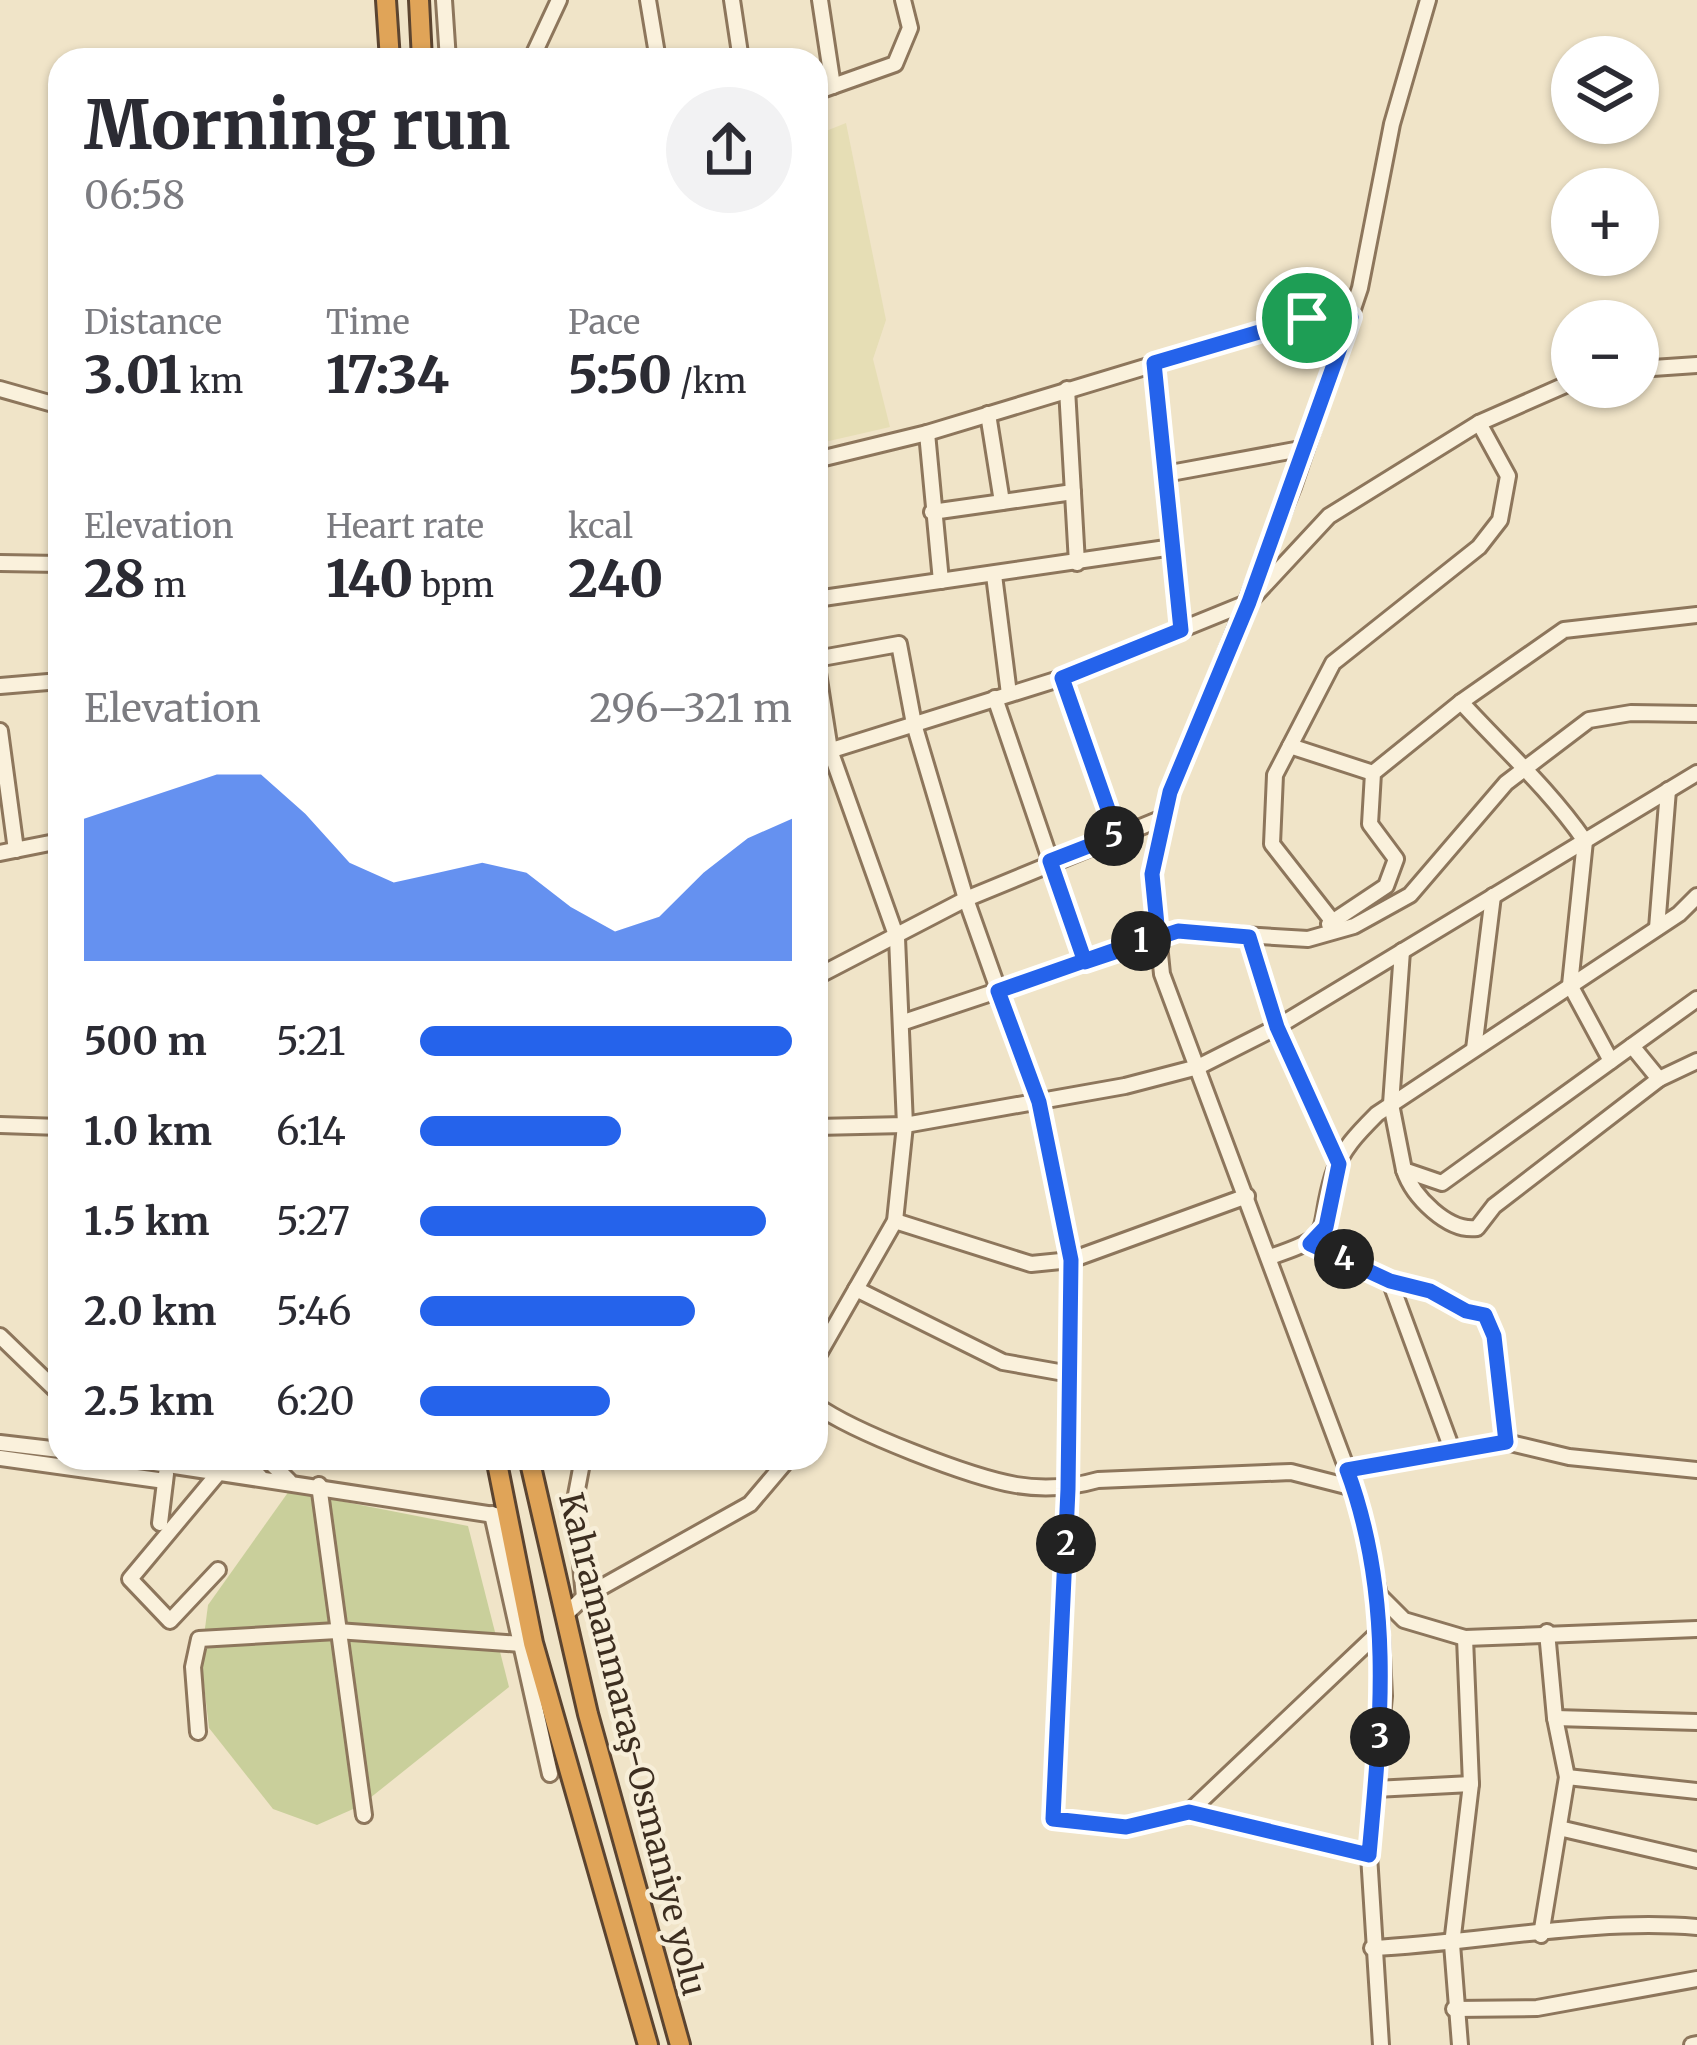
<!DOCTYPE html>
<html lang="en">
<head>
<meta charset="utf-8">
<style>
	body { margin:0; font-family:Merriweather,serif; background:#f2f2f3; color:#2b2b33; height:100vh; display:flex; flex-direction:column; font-size:45px; white-space:nowrap }
	* { box-sizing:border-box; margin:0 }
	p { font-size:39px; color:#7c7c81 }
	.icon { flex:none; width:66px; height:66px; fill:none; stroke:currentColor; stroke-width:2; stroke-linecap:round; stroke-linejoin:round }
	.map { position:relative; flex:1; overflow:hidden }
	.drawer { position:absolute; left:48px; top:48px; width:780px; height:1422px; display:flex; flex-direction:column; background:#fff; border-radius:36px; box-shadow:0 3px 9px #0004 }
	.drawer>* { flex:none }
	.tools { position:absolute; left:1551px; top:36px; display:grid; gap:24px }
	.tools a { display:grid; place-items:center; width:108px; height:108px; border-radius:50%; background:#fff; box-shadow:0 3px 9px #0004; font-size:60px }
	.pin { position:absolute; display:grid; place-items:center; width:102px; height:102px; color:#fff; margin:-51px; border:6px solid #fff; border-radius:50%; box-shadow:0 3px 12px #0007 }
	.km { position:absolute; width:60px; height:60px; margin:-30px; border-radius:50%; background:#222; color:#fff; font-size:33px; line-height:60px; text-align:center }
	.round { display:grid; place-items:center; flex:none; width:126px; height:126px; border-radius:63px; background:#f2f2f3 }
	.summary { display:flex; align-items:center; justify-content:space-between; height:204px; padding:0 36px }
	h1 { font-size:66px; font-weight:800; line-height:90px }
	.metrics { display:grid; grid-template-columns:repeat(3,1fr); gap:18px; height:204px; padding:12px 36px }
	.metrics div { display:grid; align-content:center }
	.metrics b { font-size:51px; font-weight:800 }
	.metrics small { font-size:33px; font-weight:400 }
	.metrics p { font-size:33px }
	.chart { height:336px; padding:24px 36px }
	.chart p { display:flex; justify-content:space-between }
	.chart svg { width:100%; height:216px; margin-top:12px; fill:#2563eb; opacity:.7 }
	ul { padding:0 36px; list-style:none; font-size:39px }
	li { display:grid; grid-template-columns:192px 144px 1fr; align-items:center; height:90px }
	li i { height:30px; border-radius:15px; background:#2563eb }
	.map>svg:first-child { display:block }
	.farmland { fill:#e6deb5 }
	.green { fill:#c9cf9b }
	.lines { fill:none; stroke-linecap:round; stroke-linejoin:round }
	.minor-casing { stroke:#8d765c; stroke-width:20 }
	.highway-casing { stroke:#5b4430; stroke-width:24 }
	.minor { stroke:#faf1dc; stroke-width:14 }
	.highway { stroke:#e0a458; stroke-width:18 }
	.route-casing { stroke:#fff; stroke-width:24 }
	.route { stroke:#2563eb; stroke-width:15 }
	.labels { text-anchor:middle; stroke-width:9; stroke-linejoin:round; paint-order:stroke }
	.street-label { font-size:33px; fill:#3d2e20; stroke:#f7eed8 }
</style>
</head>
<body>
<div class="map">
<svg width="1697" height="2045" viewBox="0 0 1697 2045">
	<rect width="100%" height="100%" fill="#f0e4c8"/>
	<polygon class="farmland" points="846,123 886,320 873,359 890,427 816,444 816,135"/>
	<polygon class="green" points="289,1491 468,1526 509,1687 360,1806 317,1825 273,1809 209,1728 201,1659 208,1605"/>
	<g class="lines">
		<g class="minor-casing">
			<g id="minor">
				<polyline points="444,0 448,60"/>
				<polyline points="648,0 658,60"/>
				<polyline points="732,0 741,60"/>
				<polyline points="820,0 833,86"/>
				<polyline points="531,60 559,0"/>
				<polyline points="816,92 895,64 910,28 903,0"/>
				<polyline points="1154,363 1181,630"/>
				<polyline points="1638,369 1697,365"/>
				<polyline points="0,389 60,406"/>
				<polyline points="1067,389 1077,563"/>
				<polyline points="988,414 1002,502"/>
				<polyline points="927,433 941,581"/>
				<polyline points="816,460 927,433 1307,318 1351,317"/>
				<polyline points="1165,474 1306,448"/>
				<polyline points="932,512 1073,492"/>
				<polyline points="0,563 60,564"/>
				<polyline points="994,575 1009,694"/>
				<polyline points="816,599 1173,547"/>
				<polyline points="816,659 899,644 914,724 966,899 1038,1102 1071,1260 1068,1489 1053,1819 1126,1827 1189,1812 1369,1855"/>
				<polyline points="816,660 830,750 897,938 905,1125 895,1221 816,1359"/>
				<polyline points="1062,678 1117,835"/>
				<polyline points="0,686 60,681"/>
				<polyline points="995,698 1085,962"/>
				<path d="M1461,702c43,47 87,86 124,139l-15,144 41,76"/>
				<polyline points="0,731 16,850"/>
				<polyline points="1290,746 1373,773"/>
				<polyline points="816,755 1062,678 1249,602 1329,516 1479,423 1572,382"/>
				<polyline points="0,853 60,841"/>
				<polyline points="1333,922 1272,844 1275,775 1333,663 1479,547 1500,520 1508,476 1479,423"/>
				<polyline points="1329,924 1386,886 1396,859 1370,824 1373,773 1461,702 1564,630 1697,615"/>
				<polyline points="1657,928 1668,790"/>
				<polyline points="1249,937 1277,1027 1339,1164"/>
				<polyline points="1402,951 1391,1104 1404,1170 1442,1183 1697,999"/>
				<polyline points="816,977 966,899 1165,817"/>
				<polyline points="901,1023 1177,931 1308,939 1354,926 1410,895 1506,783 1589,720 1631,713 1697,714"/>
				<polyline points="1632,1046 1659,1079"/>
				<polyline points="1474,1049 1493,896"/>
				<polyline points="0,1125 60,1127"/>
				<polyline points="816,1127 905,1125 1125,1086 1198,1067 1277,1027 1697,773"/>
				<path d="M1404,1170c9,27 44,62 73,58l17,-22 165,-127 38,-18"/>
				<polyline points="895,1221 1031,1264 1071,1260 1247,1196"/>
				<polyline points="1310,1244 1390,1281 1453,1452"/>
				<path d="M1270,1257c68,-23 45,-22 63,-81 8,-26 25,-43 44,-62l302,-200 18,-18"/>
				<polyline points="1390,1281 1430,1291 1466,1311 1485,1315 1494,1336 1506,1442"/>
				<polyline points="856,1289 1003,1362 1070,1374"/>
				<polyline points="0,1336 60,1394"/>
				<path d="M816,1405c37,27 154,72 200,80 29,5 54,3 82,-5l193,-8 63,16"/>
				<polyline points="0,1443 60,1450"/>
				<polyline points="0,1458 165,1481"/>
				<polyline points="122,1458 507,1517"/>
				<polyline points="241,1458 260,1477"/>
				<polyline points="266,1458 289,1481"/>
				<polyline points="583,1458 575,1500 584,1597"/>
				<polyline points="1347,1470 1506,1442 1569,1457 1697,1470"/>
				<polyline points="319,1485 364,1815"/>
				<polyline points="492,1514 550,1774"/>
				<polyline points="160,1523 166,1474"/>
				<polyline points="218,1570 170,1621 130,1579 221,1470"/>
				<polyline points="1379,1595 1404,1620 1465,1638 1697,1629"/>
				<polyline points="565,1615 584,1597 750,1504 789,1458"/>
				<polyline points="1555,1718 1697,1722"/>
				<polyline points="198,1732 193,1667 199,1639 337,1631 521,1644"/>
				<polyline points="1567,1777 1697,1791"/>
				<polyline points="1375,1789 1471,1784"/>
				<polyline points="1189,1812 1380,1631"/>
				<polyline points="1559,1828 1697,1860"/>
				<polyline points="1541,1935 1567,1777 1555,1718 1547,1632"/>
				<path d="M1372,1948c108,-5 218,-30 325,-21"/>
				<polyline points="1454,2009 1537,2008 1697,1979"/>
				<polyline points="1381,2045 1369,1855 1384,1696 1379,1595 1354,1488 1162,974 1152,874 1170,792 1293,487 1360,288 1392,124 1428,0"/>
				<polyline points="1460,2045 1452,1944 1471,1784 1465,1638"/>
				<polyline points="1692,2045 1697,2044"/>
			</g>
		</g>
		<g class="highway-casing">
			<g id="highway">
				<polyline points="386,0 390,60"/>
				<polyline points="419,0 422,60"/>
				<polyline points="496,1458 533,1643 648,2045"/>
				<polyline points="529,1458 588,1714 680,2045"/>
			</g>
		</g>
		<use href="#minor" class="minor"/>
		<use href="#highway" class="highway"/>
	</g>
	<g class="lines">
		<g class="route-casing">
			<path id="route" d="M1307,318l44,-1 -102,285 -79,190 -18,82 6,61 -160,56 41,111 32,158 -3,229 -15,330 73,8 63,-15 180,43c12,-131 25,-259 -22,-385l159,-28 -12,-106 -9,-21 -19,-4 -36,-20 -40,-10 -80,-37 16,-17 13,-63 -62,-137 -28,-90 -71,-6 -93,31 -35,-101 67,-26 -55,-157 119,-48 -27,-267 153,-45"/>
		</g>
		<use href="#route" class="route"/>
	</g>
	<g class="labels">
		<g class="street-label">
			<text transform="translate(633 1744) rotate(76)" y="12">Kahramanmaraş-Osmaniye yolu</text>
		</g>
	</g>
</svg>
<div class="tools">
<a><svg class="icon" aria-label="layers" viewBox="0 0 24 24"><path d="M12 4l9 5-9 5-9-5zM3 14l9 5 9-5"/></svg></a>
<a>+</a>
<a>−</a>
</div>
<div class="pin" style="left:1307px;top:318px;background:#1e9e55"><svg class="icon" aria-label="arrive" viewBox="0 0 24 24"><path d="M6 21V4h12l-3 4 3 4H6"/></svg></div>
<b class="km" style="left:1141px;top:941px">1</b>
<b class="km" style="left:1066px;top:1544px">2</b>
<b class="km" style="left:1380px;top:1737px">3</b>
<b class="km" style="left:1344px;top:1259px">4</b>
<b class="km" style="left:1114px;top:836px">5</b>
<section class="drawer">
<div class="summary"><div><h1>Morning run</h1><p>06:58</p></div><a class="round"><svg class="icon" aria-label="share" viewBox="0 0 24 24"><path d="M12 15V3M7 8l5-5 5 5M5 13v7h14v-7"/></svg></a></div>
<div class="metrics">
<div><p>Distance</p><b>3.01<small> km</small></b></div>
<div><p>Time</p><b>17:34</b></div>
<div><p>Pace</p><b>5:50<small> /km</small></b></div>
</div>
<div class="metrics">
<div><p>Elevation</p><b>28<small> m</small></b></div>
<div><p>Heart rate</p><b>140<small> bpm</small></b></div>
<div><p>kcal</p><b>240</b></div>
</div>
<div class="chart"><p><span>Elevation</span>296–321 m</p>
<svg viewBox="0 0 160 44" preserveAspectRatio="none"><path d="M0 44V15L10 12L20 9L30 6L40 6L50 14L60 24L70 28L80 26L90 24L100 26L110 33L120 38L130 35L140 26L150 19L160 15V44z"/></svg>
</div>
<ul>
<li><b>500 m</b>5:21<i style="width:100%"></i></li>
<li><b>1.0 km</b>6:14<i style="width:54%"></i></li>
<li><b>1.5 km</b>5:27<i style="width:93%"></i></li>
<li><b>2.0 km</b>5:46<i style="width:74%"></i></li>
<li><b>2.5 km</b>6:20<i style="width:51%"></i></li>
</ul>
</section>
</div>
</body>
</html>
